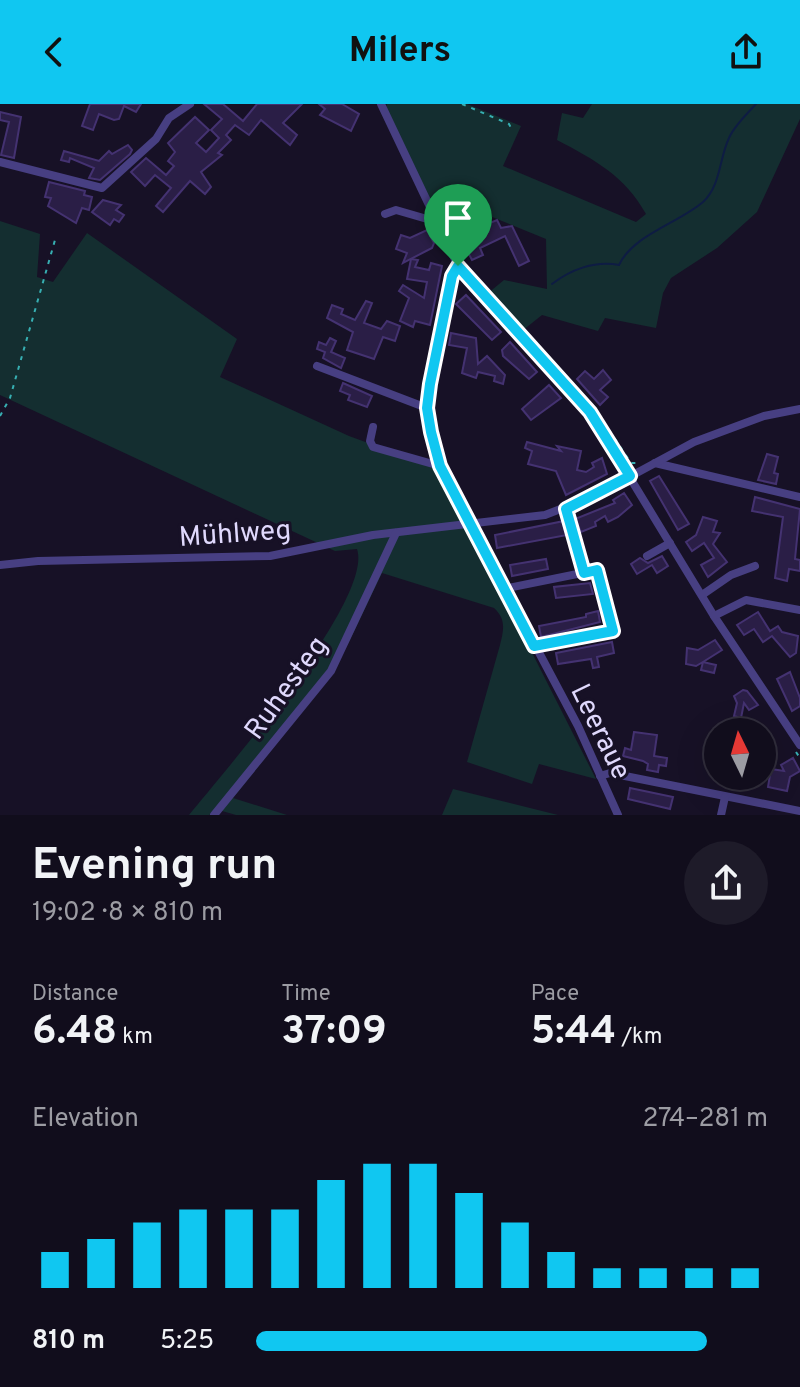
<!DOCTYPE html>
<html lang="en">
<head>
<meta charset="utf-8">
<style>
	body { margin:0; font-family:Overpass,sans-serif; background:#1e1b29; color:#f1f3f6; height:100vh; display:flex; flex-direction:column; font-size:30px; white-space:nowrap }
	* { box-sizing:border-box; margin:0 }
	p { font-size:26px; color:#9c9ca3 }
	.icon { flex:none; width:44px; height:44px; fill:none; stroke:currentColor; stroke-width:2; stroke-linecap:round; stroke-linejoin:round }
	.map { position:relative; height:711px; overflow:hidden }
	.details { display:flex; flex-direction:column; background:#110d1c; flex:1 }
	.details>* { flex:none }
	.needle { width:52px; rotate:355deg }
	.tools { position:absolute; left:704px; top:614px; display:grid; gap:16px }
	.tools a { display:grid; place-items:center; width:72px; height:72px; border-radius:50%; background:#110d1c; box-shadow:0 8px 32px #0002,0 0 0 2px #302d3b; font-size:40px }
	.pin { position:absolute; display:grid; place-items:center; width:68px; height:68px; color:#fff; margin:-82px -34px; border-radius:50% 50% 50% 0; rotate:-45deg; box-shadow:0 0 8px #0007 }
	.pin .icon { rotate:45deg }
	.round { display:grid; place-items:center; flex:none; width:84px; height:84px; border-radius:42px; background:#1e1b29 }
	.overview { display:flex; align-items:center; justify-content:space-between; height:136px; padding:0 32px }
	h1 { font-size:44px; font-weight:700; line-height:60px }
	.figures { display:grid; grid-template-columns:repeat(3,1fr); gap:12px; height:136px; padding:8px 32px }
	.figures div { display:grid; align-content:center }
	.figures b { font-size:40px; font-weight:700 }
	.figures small { font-size:22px; font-weight:400 }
	.figures p { font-size:22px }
	.chart { height:224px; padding:16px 32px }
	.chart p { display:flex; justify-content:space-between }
	.chart svg { width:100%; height:144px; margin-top:8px; stroke:#10c7f1; stroke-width:6 }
	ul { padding:0 32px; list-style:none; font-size:26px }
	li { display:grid; grid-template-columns:128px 96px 1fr; align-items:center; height:60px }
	li i { height:20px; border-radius:10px; background:#10c7f1 }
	header { display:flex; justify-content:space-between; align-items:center; height:104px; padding:0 32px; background:#10c7f1; color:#111; font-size:36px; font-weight:700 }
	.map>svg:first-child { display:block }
	.green { fill:#142e30 }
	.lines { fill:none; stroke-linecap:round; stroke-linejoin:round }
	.stream { stroke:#0e1c43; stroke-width:2 }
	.building { fill:#2a1e46; stroke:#443271; stroke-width:2 }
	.path { stroke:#37afb2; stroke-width:2; stroke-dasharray:4 6; stroke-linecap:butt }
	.minor { stroke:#473f82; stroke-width:8 }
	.route-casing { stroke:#fff; stroke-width:16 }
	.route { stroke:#10c7f1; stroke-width:10 }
	.labels { text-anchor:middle; stroke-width:6; stroke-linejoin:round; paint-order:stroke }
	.street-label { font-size:28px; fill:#e0d9fd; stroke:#171126 }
</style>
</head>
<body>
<header><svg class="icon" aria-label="back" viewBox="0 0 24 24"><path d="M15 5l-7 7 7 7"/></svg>Milers<svg class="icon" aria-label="share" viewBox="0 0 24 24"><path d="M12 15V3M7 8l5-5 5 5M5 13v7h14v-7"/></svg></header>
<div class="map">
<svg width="800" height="711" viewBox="0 0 800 711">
	<rect width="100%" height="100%" fill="#171126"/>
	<g class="green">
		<path d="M387,0h80l54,22 -18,40 133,56 10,-8c-21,-38 -51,-54 -89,-74l5,-27 21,5 9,-14h208v15l-43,93 -40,36 -46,30 -8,15 -7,35 -51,-10 -7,13 -56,-16 -20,16 -35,-37 17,-14 43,9 -1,-50 -81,-33 -27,11 -52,-108z"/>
		<path d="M0,117l40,13 -3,43 16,5 34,-49 150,106 -17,38 129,59 90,33 157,310 -57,-15 -7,20 -65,-22 33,-117c4,-16 6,-26 -6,-37l-112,-35 -33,69 -28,46 -88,110 54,17h-51l-21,-6 -6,6h-20c35,-43 185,-216 168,-266l-22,2 -335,-156z"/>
		<polygon points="453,685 558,711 442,711"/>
	</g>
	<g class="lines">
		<path class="stream" d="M552,180c18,-14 43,-24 67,-19 14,-30 58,-41 84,-63 18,-17 16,-43 26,-64 5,-12 18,-24 27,-34"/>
	</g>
	<g class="building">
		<polygon points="90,0 141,0 136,8 124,2 119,15 114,16 99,10 93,26 82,22"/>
		<polygon points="204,0 223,0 243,17 257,0 302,0 283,19 297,31 290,41 261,16 249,31 235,21 226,31 231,36 218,49 222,51 201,68 211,83 205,90 190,77 163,108 156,102 171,84 155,71 145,82 131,68 146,54 166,71 174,62 168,57 175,48 168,39 195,13 209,26 196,39 206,48 219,34 211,26 222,15"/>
		<polygon points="319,0 342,0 359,10 351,27 320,11 325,5"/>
		<polygon points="0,8 21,13 14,54 1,51 9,18 0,16"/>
		<polygon points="128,41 132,46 130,50 100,76 89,74 94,64 70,54 69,58 61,56 64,47 99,57 109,47 112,50"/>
		<polygon points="49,78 85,87 84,91 92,93 89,106 82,104 76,119 48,102 51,94 45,93"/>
		<polygon points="103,96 121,101 116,106 124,111 119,118 114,115 110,121 92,108"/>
		<polygon points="497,116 501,124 512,122 529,157 519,162 505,132 480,144 483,151 472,156 463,139 488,128 485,121"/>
		<polygon points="427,126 434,139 432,144 403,159 407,149 396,145 401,131 410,134"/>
		<polygon points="411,155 418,156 415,163 429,166 431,159 442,162 430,221 415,217 413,223 400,217 409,194 399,187 403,181 424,194 427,178 407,175"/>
		<polygon points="466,191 501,228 492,236 456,200"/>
		<polygon points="366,197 372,199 364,219 381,225 387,217 400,222 395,237 383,233 374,255 347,246 353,228 327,214 332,201 343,205 341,210 355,216"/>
		<polygon points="451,229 476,234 478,260 487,252 505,271 503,280 494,277 495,272 478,268 476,274 462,269 467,244 449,241"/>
		<polygon points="330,234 336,237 331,248 345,254 341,264 323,254 325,248 317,245 319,238 326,241"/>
		<polygon points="510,238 537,268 529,275 503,252 502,246"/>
		<polygon points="603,266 611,276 600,286 608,293 600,301 577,275 585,267 594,275"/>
		<polygon points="343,279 372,292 367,303 348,296 350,291 340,287"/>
		<polygon points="549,281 561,294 531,316 522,305"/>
		<polygon points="527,338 561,347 557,342 581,347 577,366 586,368 594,363 592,359 602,354 607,370 566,391 556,367 528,360 532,347 525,344"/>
		<polygon points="767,350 778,353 774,369 778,370 776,380 758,376"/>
		<polygon points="659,372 689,420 678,426 650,377"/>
		<polygon points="624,389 632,401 618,413 608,418 605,412 595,418 596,422 581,428 575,415 615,399 613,396"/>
		<polygon points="755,393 800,405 795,455 800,456 800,467 789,465 787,477 775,474 783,413 752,407"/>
		<polygon points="703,413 717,417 713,428 720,429 713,440 727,458 708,473 701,461 714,454 704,439 692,447 686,438 696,431"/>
		<polygon points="564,417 567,431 497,444 495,431"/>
		<polygon points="662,452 668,462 657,469 652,461 637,470 631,460 640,454 648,459"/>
		<polygon points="546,455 548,465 512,472 510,461"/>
		<polygon points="590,479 593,490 556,494 554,483"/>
		<polygon points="598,507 600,518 541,533 539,522 586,513 586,510"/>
		<polygon points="758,508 770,527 778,522 782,528 798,532 796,549 790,553 772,532 763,538 754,525 744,531 737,521"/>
		<polygon points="715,536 722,546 703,558 716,561 714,569 701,566 703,558 696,562 686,560 687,544 698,546"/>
		<polygon points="612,538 614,549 597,553 599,563 593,564 591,555 558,560 556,549"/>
		<polygon points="790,568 800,594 800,602 792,607 777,575"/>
		<polygon points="743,586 747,587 758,601 749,606 744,599 741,614 734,612 737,599 734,592"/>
		<polygon points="634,628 657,631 654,652 667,654 666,662 659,661 658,668 647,666 648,660 643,657 623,652 625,644 631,646"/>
		<polygon points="793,654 800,667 790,673 787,687 768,683 771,665 784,667 781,661"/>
		<polygon points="630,684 673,693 670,705 628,695"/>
	</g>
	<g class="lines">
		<g class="path">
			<polyline points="462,0 509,20 512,26"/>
			<polyline points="0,312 10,294 55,136"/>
			<polyline points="609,326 631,359 636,359"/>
			<polyline points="568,412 581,460"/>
			<polyline points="796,648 800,654"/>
		</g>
		<g class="minor">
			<polyline points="381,0 458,162 590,308 714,512 800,641"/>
			<polyline points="0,58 102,84 156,35 169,14 190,0"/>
			<polyline points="385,110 396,106 434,117"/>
			<polyline points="458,162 452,172 427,304 440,362 578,622 618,711"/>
			<polyline points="317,262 427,304"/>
			<polyline points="373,323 370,337 373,343 440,362"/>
			<polyline points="655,359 800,393"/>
			<polyline points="647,452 670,439"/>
			<polyline points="0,461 38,457 270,452 373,431 545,411 594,392 694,338 764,312 800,305"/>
			<polyline points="503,485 597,466 613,527 534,542"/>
			<polyline points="702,491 731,471 755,462"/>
			<polyline points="714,512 746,496 800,506"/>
			<polyline points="600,672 610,669 800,707"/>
			<polyline points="214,711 331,567 396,429"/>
			<polyline points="721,711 725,693"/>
		</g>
	</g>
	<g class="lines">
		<g class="route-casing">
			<polygon id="route" points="458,162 590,308 630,372 566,405 584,469 597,466 613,527 534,542 440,362 431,328 427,304 430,280 452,172"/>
		</g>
		<use href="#route" class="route"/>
	</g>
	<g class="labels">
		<g class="street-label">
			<text transform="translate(235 428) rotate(-4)" y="10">Mühlweg</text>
			<text transform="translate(285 583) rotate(-54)" y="10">Ruhesteg</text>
			<text transform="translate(602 627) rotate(64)" y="10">Leeraue</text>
		</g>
	</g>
</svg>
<div class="tools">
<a><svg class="needle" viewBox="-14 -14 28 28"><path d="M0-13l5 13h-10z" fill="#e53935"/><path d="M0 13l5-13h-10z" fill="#9c9ca3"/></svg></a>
</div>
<div class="pin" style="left:458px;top:162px;background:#1e9e55"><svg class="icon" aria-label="arrive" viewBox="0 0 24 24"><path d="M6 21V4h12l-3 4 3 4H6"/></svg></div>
</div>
<section class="details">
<div class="overview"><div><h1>Evening run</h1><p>19:02 · 8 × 810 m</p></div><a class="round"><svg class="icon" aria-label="share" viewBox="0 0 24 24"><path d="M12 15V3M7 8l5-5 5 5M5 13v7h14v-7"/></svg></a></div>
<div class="figures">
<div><p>Distance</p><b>6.48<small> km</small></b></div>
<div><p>Time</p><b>37:09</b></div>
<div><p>Pace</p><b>5:44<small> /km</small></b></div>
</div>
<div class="chart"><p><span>Elevation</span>274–281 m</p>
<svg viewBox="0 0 160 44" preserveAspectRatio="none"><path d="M5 44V33M15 44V29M25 44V24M35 44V20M45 44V20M55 44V20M65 44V11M75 44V6M85 44V6M95 44V15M105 44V24M115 44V33M125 44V38M135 44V38M145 44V38M155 44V38"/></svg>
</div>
<ul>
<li><b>810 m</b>5:25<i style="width:88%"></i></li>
</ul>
</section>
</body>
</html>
